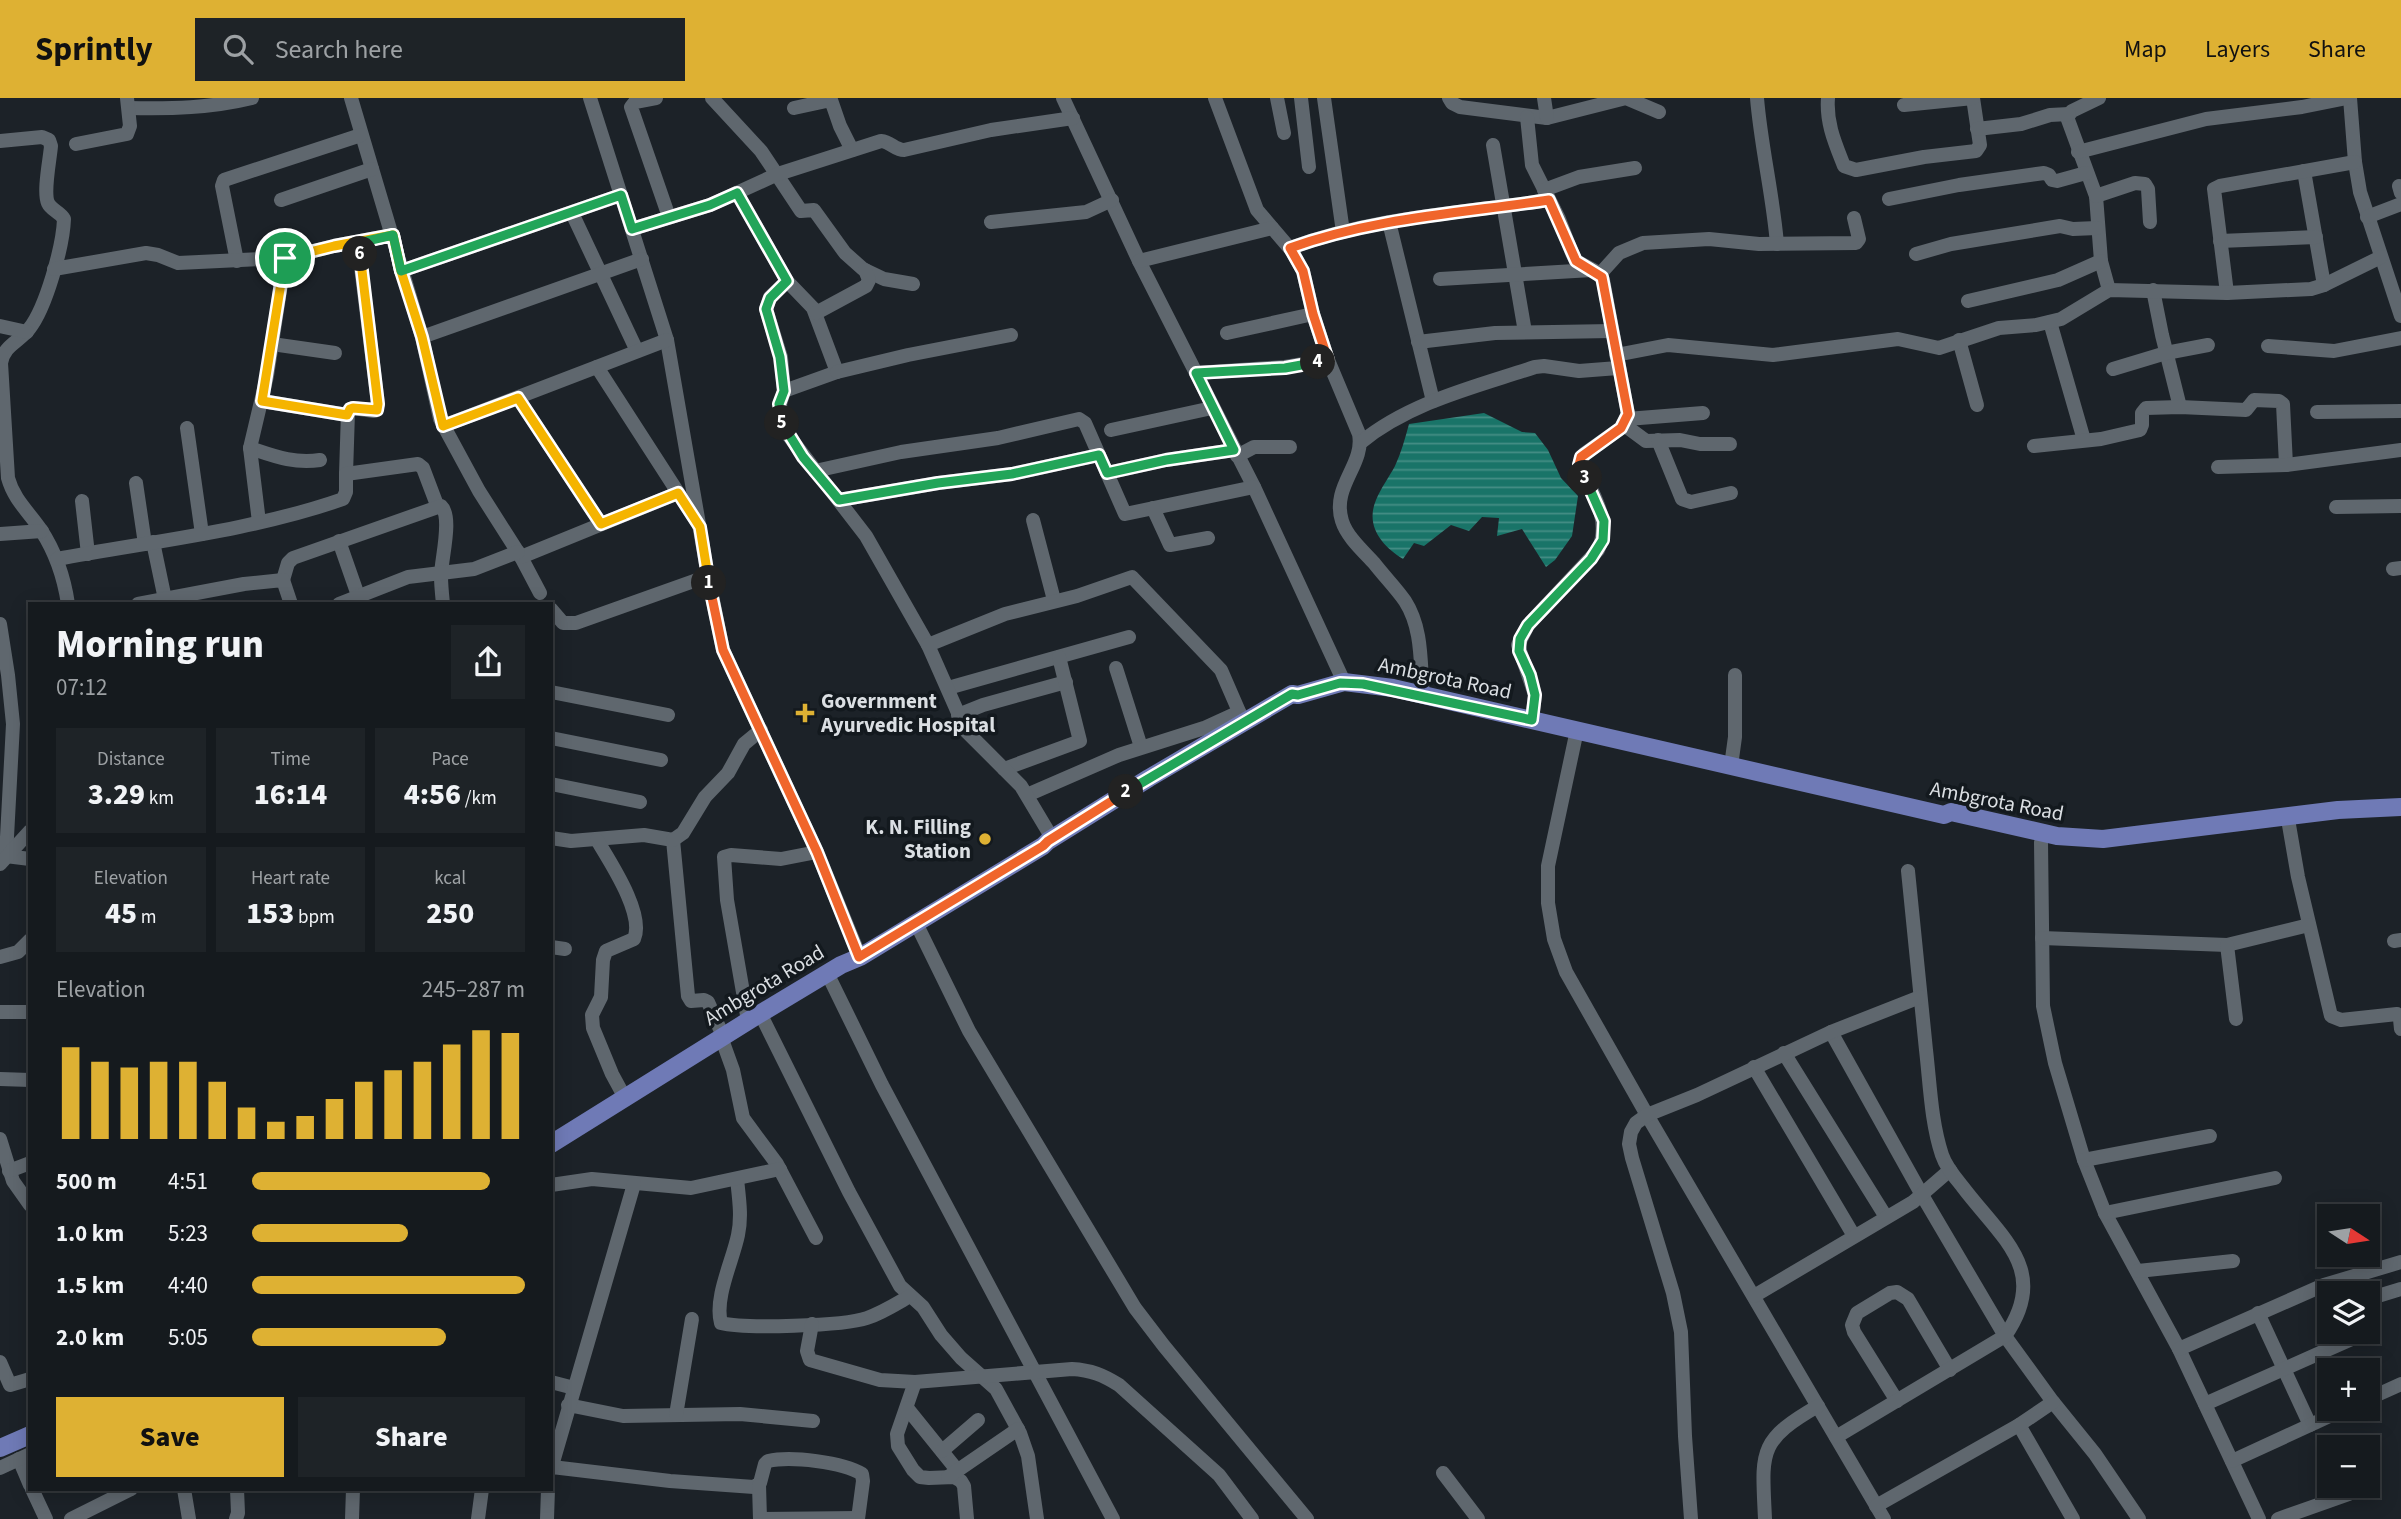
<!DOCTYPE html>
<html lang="en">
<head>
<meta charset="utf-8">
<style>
	body { margin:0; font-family:"Source Sans 3",sans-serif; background:#1e2327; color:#f1f3f6; height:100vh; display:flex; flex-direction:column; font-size:26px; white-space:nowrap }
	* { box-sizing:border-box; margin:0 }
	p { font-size:23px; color:#9da1a4 }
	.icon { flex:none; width:38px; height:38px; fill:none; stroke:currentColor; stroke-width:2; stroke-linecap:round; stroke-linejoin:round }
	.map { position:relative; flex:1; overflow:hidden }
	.sheet { position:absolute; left:28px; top:504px; width:525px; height:889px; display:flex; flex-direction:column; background:#151a1e; border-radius:0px; box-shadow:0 4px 18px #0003,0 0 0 2px #34383c }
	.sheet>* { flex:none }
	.needle { width:46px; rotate:102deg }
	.tools { position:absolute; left:2317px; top:1106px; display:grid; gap:14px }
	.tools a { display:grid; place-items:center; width:63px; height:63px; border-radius:0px; background:#151a1e; box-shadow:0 4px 18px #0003,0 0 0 2px #34383c; font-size:35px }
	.pin { position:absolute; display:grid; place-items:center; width:60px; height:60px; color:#fff; margin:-30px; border:4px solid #fff; border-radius:50%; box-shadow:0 2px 7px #0007 }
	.km { position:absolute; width:35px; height:35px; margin:-18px; border-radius:50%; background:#222; color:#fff; font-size:19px; line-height:35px; text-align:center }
	.round { display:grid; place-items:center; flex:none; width:74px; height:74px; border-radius:0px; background:#1e2327 }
	.summary { display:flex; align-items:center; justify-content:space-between; height:119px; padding:0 28px }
	h1 { font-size:38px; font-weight:800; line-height:52px }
	.stats { display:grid; grid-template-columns:repeat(3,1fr); gap:10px; height:119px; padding:7px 28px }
	.stats div { display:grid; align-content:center; border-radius:0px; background:#1e2327; text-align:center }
	.stats b { font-size:30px; font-weight:800 }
	.stats small { font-size:19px; font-weight:400 }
	.stats p { font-size:19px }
	.chart { height:196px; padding:14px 28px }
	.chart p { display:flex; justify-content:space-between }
	.chart svg { width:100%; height:126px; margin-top:7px; stroke:#deb133; stroke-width:6 }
	.cta { display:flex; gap:14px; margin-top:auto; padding:14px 28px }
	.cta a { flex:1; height:80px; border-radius:0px; background:#deb133; color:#111; font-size:28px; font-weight:800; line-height:80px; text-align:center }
	.cta a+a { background:#1e2327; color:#f1f3f6 }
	ul { padding:0 28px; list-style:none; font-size:23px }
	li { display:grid; grid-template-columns:112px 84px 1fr; align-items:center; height:52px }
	li i { height:18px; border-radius:9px; background:#deb133 }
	header { display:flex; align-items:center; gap:42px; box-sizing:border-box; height:98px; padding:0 35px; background:#deb133; color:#111 }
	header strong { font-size:33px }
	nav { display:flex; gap:38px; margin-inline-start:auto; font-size:24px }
	.search { width:490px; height:63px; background:#1e2327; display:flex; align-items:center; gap:18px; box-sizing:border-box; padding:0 24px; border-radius:0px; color:#9da1a4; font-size:26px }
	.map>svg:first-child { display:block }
	.water { fill:url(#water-rules) }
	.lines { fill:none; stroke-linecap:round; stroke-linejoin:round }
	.minor { stroke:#5f676e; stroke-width:14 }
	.major { stroke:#6f7ab6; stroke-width:18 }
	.split-1-casing { stroke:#fff; stroke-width:14 }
	.split-2-casing { stroke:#fff; stroke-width:14 }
	.split-3-casing { stroke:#fff; stroke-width:14 }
	.split-4-casing { stroke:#fff; stroke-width:14 }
	.split-5-casing { stroke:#fff; stroke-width:14 }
	.split-6-casing { stroke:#fff; stroke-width:14 }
	.split-7-casing { stroke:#fff; stroke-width:14 }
	.split-1 { stroke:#f5b400; stroke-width:9 }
	.split-2 { stroke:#f0652b; stroke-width:9 }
	.split-3 { stroke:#22a559; stroke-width:9 }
	.split-4 { stroke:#f0652b; stroke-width:9 }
	.split-5 { stroke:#22a559; stroke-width:9 }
	.split-6 { stroke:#22a559; stroke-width:9 }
	.split-7 { stroke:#f5b400; stroke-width:9 }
	.poi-dot { fill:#deb133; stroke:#13191e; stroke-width:2.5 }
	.labels { text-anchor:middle; stroke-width:7; stroke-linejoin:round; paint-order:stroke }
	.street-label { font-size:21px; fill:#dbdfe3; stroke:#13191e }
	.poi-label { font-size:21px; font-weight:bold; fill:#dbdfe3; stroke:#13191e; text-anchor:start }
</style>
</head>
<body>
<header>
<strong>Sprintly</strong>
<div class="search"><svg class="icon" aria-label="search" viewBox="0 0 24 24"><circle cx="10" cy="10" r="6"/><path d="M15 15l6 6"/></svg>Search here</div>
<nav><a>Map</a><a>Layers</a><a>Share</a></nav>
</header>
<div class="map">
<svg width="2401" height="1421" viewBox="0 0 2401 1421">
	<defs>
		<pattern id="water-rules" width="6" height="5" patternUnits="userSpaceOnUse" patternTransform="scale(1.75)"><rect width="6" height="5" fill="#197468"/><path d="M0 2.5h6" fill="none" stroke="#458e85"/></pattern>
	</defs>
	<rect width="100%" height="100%" fill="#1c2228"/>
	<path class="water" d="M1484,315l38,19 13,1 13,17 13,28 17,18 -6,40 -17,24 -9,7 -24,-38 -25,7 2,-18 -17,-1 -13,14 -18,-6 -27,21 -10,-3 -11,16c-21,-13 -38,-33 -27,-59 5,-12 13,-23 19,-34 6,-13 10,-27 14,-42z"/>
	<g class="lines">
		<g class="minor">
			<polyline points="351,0 422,239 440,321 479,393 521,459 540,495"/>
			<polyline points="590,0 667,242 708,478 723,552 817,754 860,859"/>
			<polyline points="656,0 635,4 631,9 669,119"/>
			<polyline points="712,0 761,53 801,113 814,112 845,155 863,171 884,181 913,186"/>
			<polyline points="1063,0 1139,163 1254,389 1344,584"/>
			<path d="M1215,0l42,112 35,41 11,20 10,43 15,46 31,74c6,31 -28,52 -17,87 5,16 21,30 32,42 10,13 22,25 31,38 18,28 15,62 18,94"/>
			<polyline points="1277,0 1284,35"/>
			<polyline points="1301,0 1309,69"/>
			<polyline points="1324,0 1343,134"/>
			<polyline points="1449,0 1452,5 1460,9 1547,20 1626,0 1659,14"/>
			<polyline points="1544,0 1547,20"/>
			<path d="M1757,0c4,49 16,97 20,146"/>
			<path d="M1828,0c-2,25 7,45 16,68l12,4 68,-13 52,-6 4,-6 -7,-47"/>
			<polyline points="2099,0 2072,13 2067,19 2096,98 2101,163 2109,192"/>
			<polyline points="2350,0 2355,64 2360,94 2401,218"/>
			<polyline points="1904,7 1973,0"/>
			<path d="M129,10c42,1 82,0 123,-10"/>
			<polyline points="794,10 831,2 840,28 852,52"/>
			<path d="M1527,19l5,48 27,54 13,34 4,8 21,11 6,8 25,134 -7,14 -37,26 -5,11c13,27 33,55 19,85l-70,75 -10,20 17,50 -3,25"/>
			<polyline points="1977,31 2021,26 2050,17 2069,16"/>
			<path d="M0,43l42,-4 7,3 2,6c-1,13 -8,46 -3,57 3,7 12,9 16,16 -1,27 -18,89 -35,110 -10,13 -25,16 -28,34l7,115c6,22 21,34 33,52 15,23 23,47 27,74"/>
			<polyline points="76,46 127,36 130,28 127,0"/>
			<polyline points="1493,47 1525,234"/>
			<polyline points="2078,54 2206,21 2302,9 2347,0"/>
			<polyline points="2304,73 2324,187"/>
			<polyline points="2399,88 2401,95"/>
			<polyline points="1544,92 1579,79 1635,70"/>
			<polyline points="737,95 787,183 813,210 837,274 784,293 780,306 782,327 785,333 866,438 928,547"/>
			<polyline points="2096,98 2135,85 2145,86 2148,91 2150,124"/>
			<polyline points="1889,101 1959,87 2044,75 2049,77 2052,82 2057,83 2086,75"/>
			<polyline points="281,102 372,71"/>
			<polyline points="572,115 637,253"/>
			<polyline points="2367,119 2401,106"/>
			<polyline points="991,124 1086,114 1112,102"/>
			<polyline points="1389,124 1433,303"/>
			<path d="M632,131l78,-24 68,-31 103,-33c10,1 14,9 23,9l87,-20 82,-12"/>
			<polyline points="2220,143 2316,139"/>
			<path d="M1290,150c83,-31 172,-35 259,-48"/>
			<polyline points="1916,156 1951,146 2060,128 2073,131 2097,130"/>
			<polyline points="237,163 222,88 224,82 361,37"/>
			<polyline points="1139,163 1272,130"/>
			<polyline points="54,171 146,155 158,157 178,165 285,160"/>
			<polyline points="401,173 621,97"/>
			<polyline points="1600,176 1619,155 1643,145 1709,141 1759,146 1856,145 1859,141 1854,120"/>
			<polyline points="1440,181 1592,172"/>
			<polyline points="2153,192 2162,237 2180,309"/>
			<polyline points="2227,195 2214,91 2220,88 2355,64"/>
			<polyline points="1968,203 2058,182 2101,163"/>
			<polyline points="816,215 866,188 869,182 865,172"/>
			<polyline points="2050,224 2084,342"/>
			<polyline points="0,228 27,234"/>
			<polyline points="1227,235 1313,216"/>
			<polyline points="422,239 642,161"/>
			<polyline points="1959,242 1977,307"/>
			<polyline points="1418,244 1495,235 1612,233"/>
			<polyline points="272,246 335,255"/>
			<polyline points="2268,248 2334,253 2401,240"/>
			<polyline points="1616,257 1668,247 1773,257 1898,241 1939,250 1999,230 2036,227 2061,221 2109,192 2227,195 2311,191 2324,187 2381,159"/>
			<polyline points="597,269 697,424"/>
			<polyline points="2113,271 2166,255 2208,247"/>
			<polyline points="837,274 908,257 1011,237"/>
			<polyline points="1196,275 1285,269 1328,262"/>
			<polyline points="784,293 781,259 766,211 770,199 787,183"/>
			<polyline points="518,300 601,426"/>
			<polyline points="262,303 347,317"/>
			<polyline points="2317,314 2401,313"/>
			<polyline points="1627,321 1703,315"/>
			<polyline points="1623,326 1646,343 1680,342 1700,346 1730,346"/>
			<polyline points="443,328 667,242"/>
			<polyline points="187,330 202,436"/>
			<polyline points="1111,332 1212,310"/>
			<polyline points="1658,342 1682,401 1691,404 1731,395"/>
			<path d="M1360,345c50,-41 115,-56 175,-76l9,-1 35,5 39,-3"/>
			<polyline points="2034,348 2101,341 2140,332 2142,327 2142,315 2146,310 2180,309 2246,312 2254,302 2279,303 2283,306 2286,367"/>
			<path d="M250,350c24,8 44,16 70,12"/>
			<polyline points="1237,358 1254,349 1290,349"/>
			<polyline points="2218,369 2286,367 2401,352"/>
			<polyline points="815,373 901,354 998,340 1079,321 1085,325 1125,416 1254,389"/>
			<polyline points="1107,375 1166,362 1234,352"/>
			<polyline points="346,376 348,314 353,310 374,313 378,306 358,145"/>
			<polyline points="136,385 145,446"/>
			<polyline points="839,402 938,385 1012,376 1099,357"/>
			<polyline points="82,403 88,456"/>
			<polyline points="2336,409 2401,408"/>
			<polyline points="1153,410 1170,447 1208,440"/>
			<polyline points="1033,422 1054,502"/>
			<polyline points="259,424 250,350 267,278 285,160 334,148 393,137"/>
			<polyline points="0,436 42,433"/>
			<polyline points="339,443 361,506"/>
			<polyline points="153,444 166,506"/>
			<polyline points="521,459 678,395"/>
			<path d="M57,461c96,-18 194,-28 286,-60l3,-7v-18l72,-10 5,4 14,37"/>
			<polyline points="2393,471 2401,470"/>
			<path d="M283,482l5,-17 5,-5 148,-52c12,11 0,53 0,70 0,9 1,18 2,28"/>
			<polyline points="138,506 244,486 283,482 291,506"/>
			<polyline points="339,506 408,479 474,471 518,454"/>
			<polyline points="551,511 563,525 576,525 708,478"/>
			<polyline points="0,526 8,577 13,626 6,758 30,761"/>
			<polyline points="1116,570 1141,649"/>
			<polyline points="948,590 1129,539"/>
			<polyline points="551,594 668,617"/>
			<polyline points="958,617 983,607 1066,584"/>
			<polyline points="1577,632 1548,768 1548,805 1554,841 1566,874 1647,1017 1884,1421"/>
			<polyline points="551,640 661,662"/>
			<polyline points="1731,668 1735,639 1735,577"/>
			<polyline points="1004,671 1080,643 1059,559"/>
			<polyline points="551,686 640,704"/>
			<polyline points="1027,697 1119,657 1204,630 1239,614"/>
			<polyline points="2289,727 2298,779 2331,918 2341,922 2397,916 2400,921 2401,931"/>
			<polyline points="551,740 571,743 644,737 673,742 688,898 691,903 704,902 708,904 723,938"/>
			<polyline points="1052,740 1021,688 966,633 928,547 1005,516 1077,498 1132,479 1221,572 1244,625"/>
			<path d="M597,742c13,22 48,74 37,99l-28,12 -3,9 -2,37 -9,18 1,13 19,46 13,24"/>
			<polyline points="673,742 683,735 705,699 728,675 744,646 761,632"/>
			<polyline points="2041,744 2043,908 2055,965 2084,1062 2105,1115 2179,1251 2259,1421"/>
			<polyline points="0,766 30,733"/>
			<polyline points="916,825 969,933 1135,1210 1164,1248 1307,1421"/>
			<polyline points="2042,840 2227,847 2309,827"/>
			<polyline points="2394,843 2401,842"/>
			<polyline points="2227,847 2236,921"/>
			<polyline points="551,849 565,851"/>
			<polyline points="0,859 18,854 30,842"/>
			<polyline points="831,883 882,987 1113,1421"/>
			<polyline points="0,914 30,914"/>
			<polyline points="748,923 727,802 724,759 731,757 781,761 817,754"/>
			<polyline points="764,923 849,1094 900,1188 923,1209 941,1237 961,1260 996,1291 1020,1335 1028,1358 1037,1421"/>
			<polyline points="1831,934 1922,1097 2005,1238 2053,1304 2095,1356 2139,1421"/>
			<polyline points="724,947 733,972 743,1020 777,1066 816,1140"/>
			<polyline points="1784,955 1886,1119"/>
			<polyline points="1754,969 1854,1138"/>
			<polyline points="0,981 30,982"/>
			<polyline points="0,1041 13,1083 30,1107"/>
			<polyline points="2084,1062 2210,1038"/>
			<polyline points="9,1073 30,1065"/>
			<path d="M737,1081c2,19 5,38 1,56 -5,25 -24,63 -17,88 23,6 123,3 146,-5 15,-5 29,-14 43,-22"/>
			<polyline points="551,1087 592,1081 691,1090 780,1071"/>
			<polyline points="2105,1115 2275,1080"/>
			<polyline points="2138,1173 2233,1163"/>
			<polyline points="1754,1198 1913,1104 1950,1072"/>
			<polyline points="2368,1201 2401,1191"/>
			<polyline points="2258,1215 2310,1327"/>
			<path d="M812,1226l-5,27 3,9 70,20 35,2 157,-13c19,1 31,6 47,16l100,90 33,44"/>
			<polyline points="2179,1251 2324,1187 2401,1164"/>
			<polyline points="0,1264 10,1287 30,1281"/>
			<polyline points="551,1284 574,1290"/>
			<polyline points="915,1284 897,1336 898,1348 913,1372 920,1379 929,1380 954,1379 961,1383 964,1388 967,1421"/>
			<polyline points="2368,1301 2401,1286"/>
			<polyline points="1897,1303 1854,1234 1852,1227 1857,1215 1890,1195 1897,1194 1908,1201 1950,1272"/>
			<polyline points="2205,1306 2356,1239 2359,1234"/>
			<polyline points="568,1307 623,1318 740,1316 813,1323"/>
			<polyline points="907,1310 957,1372"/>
			<polyline points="676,1317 692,1221"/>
			<polyline points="2019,1327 2073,1421"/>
			<path d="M1836,1339l169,-101c46,-66 -4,-98 -43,-150 -8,-10 -16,-19 -20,-31 -11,-33 -12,-71 -16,-105 -6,-60 -12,-120 -18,-179"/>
			<polyline points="942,1353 978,1322"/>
			<polyline points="19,1361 30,1387"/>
			<polyline points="2232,1363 2345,1311"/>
			<path d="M552,1369l118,14 84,6 6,-4 5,-19 3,-3c23,-5 75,1 94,13l1,7 -5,38"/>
			<polyline points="0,1370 30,1356"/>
			<polyline points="551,1371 634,1086"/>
			<polyline points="1443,1375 1478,1421"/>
			<polyline points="948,1379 1018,1331"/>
			<polyline points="759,1387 760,1421 858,1420"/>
			<polyline points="32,1391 46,1421"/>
			<polyline points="184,1391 189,1421"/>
			<polyline points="1876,1408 2019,1327 2053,1304"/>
			<polyline points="71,1421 131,1391"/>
			<polyline points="236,1421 238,1415 237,1391"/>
			<polyline points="352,1421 353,1391"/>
			<polyline points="478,1421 482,1391"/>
			<polyline points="547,1421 548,1391"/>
			<polyline points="1691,1421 1685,1338 1681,1234 1673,1195 1632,1060 1629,1046 1631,1034 1636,1025 1647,1017 1697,997 1831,934 1920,899"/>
			<path d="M1765,1421c-3,-67 -8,-78 53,-113"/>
			<polyline points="2278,1421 2349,1396"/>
		</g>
		<g class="major">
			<polyline points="551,1046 748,923 841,867 860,859 1043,748 1048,743 1149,680 1292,596 1298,597 1344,584 1393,590 1944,717 1951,714 2057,738 2103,741 2338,712 2401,709"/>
			<polyline points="0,1350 30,1337"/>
		</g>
	</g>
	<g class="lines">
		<g class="split-1-casing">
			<polyline id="split-1" points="285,160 334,148 393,137 401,173 422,239 443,328 518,300 601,426 678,395 700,429 709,485"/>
		</g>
		<g class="split-2-casing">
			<polyline id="split-2" points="709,485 723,552 817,754 859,859 1043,748 1048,743 1126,694"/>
		</g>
		<g class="split-3-casing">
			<polyline id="split-3" points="1126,694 1292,596 1298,597 1340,585 1363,586 1532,622 1535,597 1530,577 1519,553 1520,541 1528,527 1591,461 1603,442 1604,423 1585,380"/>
		</g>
		<g class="split-4-casing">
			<path id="split-4" d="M1318,264l10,-2 -15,-46 -10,-43 -13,-23c83,-30 172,-35 259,-48l27,61 26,16 26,137 -7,14 -40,29 -2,8 6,13"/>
		</g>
		<g class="split-5-casing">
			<polyline id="split-5" points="782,325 803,359 839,402 938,385 1012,376 1099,357 1107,375 1166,362 1234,352 1196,275 1285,270 1318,264"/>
		</g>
		<g class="split-6-casing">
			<polyline id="split-6" points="360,156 358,145 393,137 401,173 621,97 632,131 710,107 737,95 787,183 770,200 766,211 780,259 784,293 779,306 782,325"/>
		</g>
		<g class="split-7-casing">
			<polyline id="split-7" points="285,160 262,303 347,317 350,311 353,310 377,312 378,306 360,156"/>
		</g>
		<use href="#split-1" class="split-1"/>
		<use href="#split-2" class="split-2"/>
		<use href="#split-3" class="split-3"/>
		<use href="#split-4" class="split-4"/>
		<use href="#split-5" class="split-5"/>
		<use href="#split-6" class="split-6"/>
		<use href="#split-7" class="split-7"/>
	</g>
	<g class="poi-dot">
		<path d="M801.5 604.5h7v7h7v7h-7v7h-7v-7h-7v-7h7z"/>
		<circle cx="985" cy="741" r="7"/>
	</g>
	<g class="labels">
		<g class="street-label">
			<text transform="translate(1445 580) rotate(12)" y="7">Ambgrota Road</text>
			<text transform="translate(1997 703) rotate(11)" y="7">Ambgrota Road</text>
			<text transform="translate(764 887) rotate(-31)" y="7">Ambgrota Road</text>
		</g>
		<g class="poi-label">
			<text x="821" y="610">Government<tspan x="821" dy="24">Ayurvedic Hospital</tspan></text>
			<text x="971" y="736" text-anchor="end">K. N. Filling<tspan x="971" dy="24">Station</tspan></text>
		</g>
	</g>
</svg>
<div class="tools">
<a><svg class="needle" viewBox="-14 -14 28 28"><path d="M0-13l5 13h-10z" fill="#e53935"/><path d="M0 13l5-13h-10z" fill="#9da1a4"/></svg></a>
<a><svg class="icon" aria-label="layers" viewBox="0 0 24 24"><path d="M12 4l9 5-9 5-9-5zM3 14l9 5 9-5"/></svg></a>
<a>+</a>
<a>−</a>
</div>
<div class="pin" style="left:285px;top:160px;background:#1e9e55"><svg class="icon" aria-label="arrive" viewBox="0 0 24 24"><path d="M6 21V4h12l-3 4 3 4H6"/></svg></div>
<b class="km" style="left:709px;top:485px">1</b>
<b class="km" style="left:1126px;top:694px">2</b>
<b class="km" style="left:1585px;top:380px">3</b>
<b class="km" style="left:1318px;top:264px">4</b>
<b class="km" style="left:782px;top:325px">5</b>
<b class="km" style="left:360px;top:156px">6</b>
<section class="sheet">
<div class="summary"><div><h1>Morning run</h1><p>07:12</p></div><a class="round"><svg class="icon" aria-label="share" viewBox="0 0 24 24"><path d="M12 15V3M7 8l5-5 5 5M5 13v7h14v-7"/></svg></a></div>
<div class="stats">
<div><p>Distance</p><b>3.29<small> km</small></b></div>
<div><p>Time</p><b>16:14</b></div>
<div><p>Pace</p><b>4:56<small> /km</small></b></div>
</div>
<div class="stats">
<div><p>Elevation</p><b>45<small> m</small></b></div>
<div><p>Heart rate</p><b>153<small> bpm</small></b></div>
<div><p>kcal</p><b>250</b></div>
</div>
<div class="chart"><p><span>Elevation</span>245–287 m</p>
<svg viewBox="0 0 160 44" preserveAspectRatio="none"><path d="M5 44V12M15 44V17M25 44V19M35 44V17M45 44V17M55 44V24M65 44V33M75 44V38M85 44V36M95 44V30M105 44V24M115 44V20M125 44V17M135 44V11M145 44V6M155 44V7"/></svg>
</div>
<ul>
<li><b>500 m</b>4:51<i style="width:87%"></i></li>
<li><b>1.0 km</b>5:23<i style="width:57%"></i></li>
<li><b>1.5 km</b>4:40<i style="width:100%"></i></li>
<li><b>2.0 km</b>5:05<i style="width:71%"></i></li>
</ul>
<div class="cta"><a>Save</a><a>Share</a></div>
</section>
</div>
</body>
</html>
